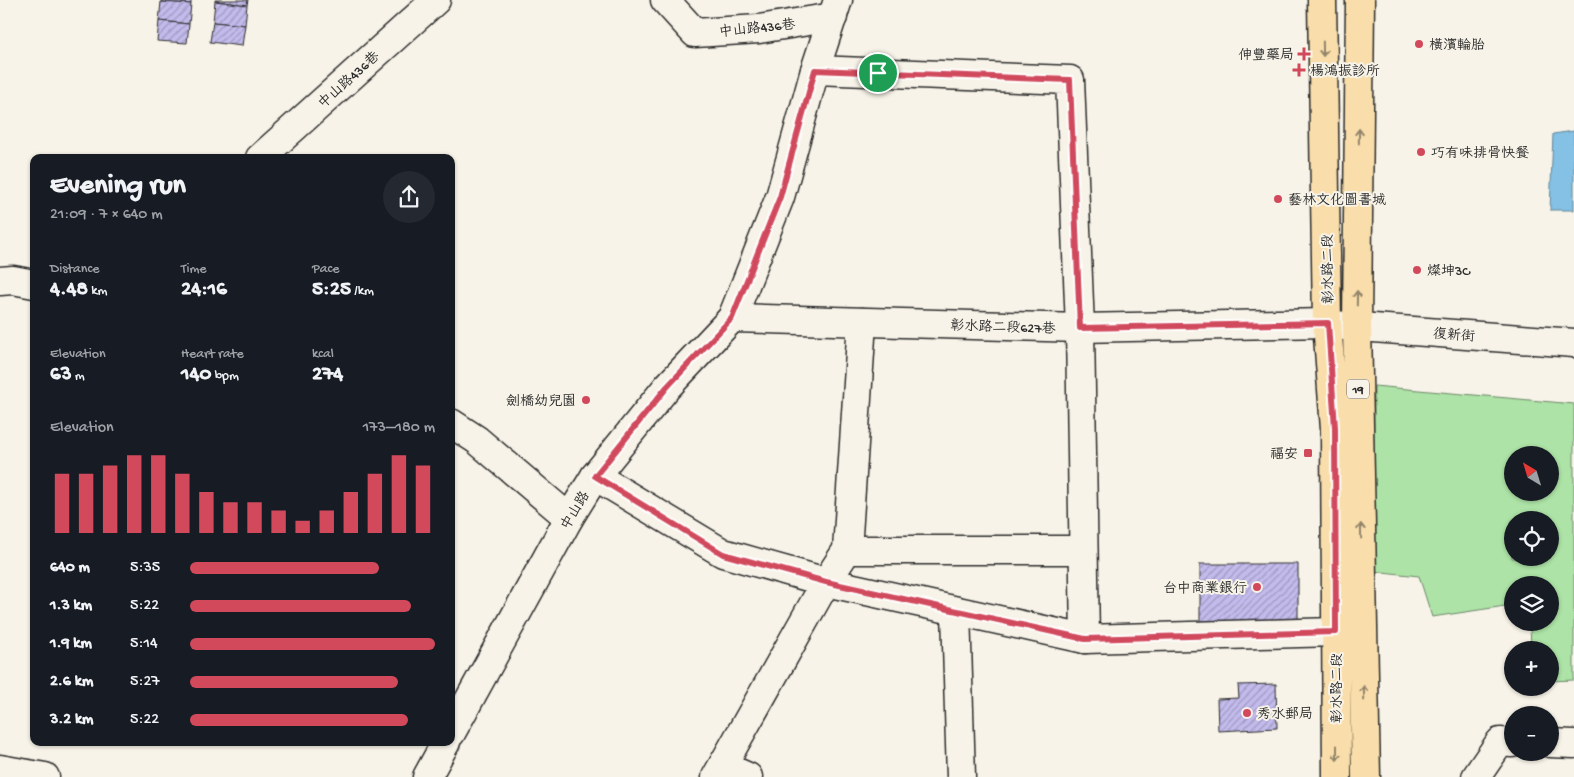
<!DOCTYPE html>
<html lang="en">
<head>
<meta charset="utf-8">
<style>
	body { margin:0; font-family:"Gochi Hand","LXGW WenKai TC",sans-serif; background:#242831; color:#f1f3f6; height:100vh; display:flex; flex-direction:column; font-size:19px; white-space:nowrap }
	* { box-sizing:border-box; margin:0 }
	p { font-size:16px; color:#9ea1a6 }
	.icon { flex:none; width:28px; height:28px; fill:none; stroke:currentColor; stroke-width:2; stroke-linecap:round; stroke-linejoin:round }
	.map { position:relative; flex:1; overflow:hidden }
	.details { position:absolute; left:30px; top:154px; width:425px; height:592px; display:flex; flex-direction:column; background:#171b24; border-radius:10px; box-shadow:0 1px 4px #0004 }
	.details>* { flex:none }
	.needle { width:32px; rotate:322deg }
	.fabs { position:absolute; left:1504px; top:446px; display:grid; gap:10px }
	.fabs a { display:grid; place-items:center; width:55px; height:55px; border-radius:50%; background:#171b24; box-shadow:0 1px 4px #0004; font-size:25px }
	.pin { position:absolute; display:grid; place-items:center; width:42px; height:42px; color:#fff; margin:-21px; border:2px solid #fff; border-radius:50%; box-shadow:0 1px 5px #0007 }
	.round { display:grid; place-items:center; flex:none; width:52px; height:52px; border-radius:26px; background:#242831 }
	.overview { display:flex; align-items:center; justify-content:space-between; height:85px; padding:0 20px }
	h1 { font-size:28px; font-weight:700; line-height:38px }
	.stats { display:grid; grid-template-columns:repeat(3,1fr); gap:8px; height:85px; padding:5px 20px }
	.stats div { display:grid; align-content:center }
	.stats b { font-size:21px; font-weight:700 }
	.stats small { font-size:14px; font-weight:400 }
	.stats p { font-size:14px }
	.chart { height:140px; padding:10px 20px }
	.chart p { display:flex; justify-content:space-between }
	.chart svg { width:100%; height:90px; margin-top:5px; stroke:#d1495b; stroke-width:6 }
	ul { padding:0 20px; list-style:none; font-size:16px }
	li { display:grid; grid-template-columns:80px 60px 1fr; align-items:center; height:38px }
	li i { height:12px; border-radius:6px; background:#d1495b }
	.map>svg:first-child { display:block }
	.green { fill:#ade3a6; stroke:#6c8768; fill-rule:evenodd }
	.water { fill:#84c1e4; stroke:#60859a }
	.building { fill:url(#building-hatch); stroke:#2b2b2b }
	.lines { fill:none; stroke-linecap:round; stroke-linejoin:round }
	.minor-casing { stroke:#2b2b2b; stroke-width:31 }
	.major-casing { stroke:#2b2b2b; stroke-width:31 }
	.minor { stroke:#f7f3e8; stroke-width:28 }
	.major { stroke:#f9deab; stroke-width:28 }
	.oneway { stroke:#92846b }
	.route-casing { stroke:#fff; stroke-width:10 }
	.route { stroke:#d1495b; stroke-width:6 }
	.poi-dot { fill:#d1495b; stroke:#f7f3e8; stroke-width:2 }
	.labels { text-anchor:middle; stroke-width:4; stroke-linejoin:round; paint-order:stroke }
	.shield { fill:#f7f3e8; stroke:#686764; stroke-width:1 }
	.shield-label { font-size:12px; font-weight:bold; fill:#2b2b2b }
	.street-label { font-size:14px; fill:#2b2b2b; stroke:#f7f3e8 }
	.poi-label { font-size:14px; fill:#2b2b2b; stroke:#f7f3e8; text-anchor:start }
</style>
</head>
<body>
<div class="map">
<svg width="1574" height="777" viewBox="0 0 1574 777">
	<defs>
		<pattern id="building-hatch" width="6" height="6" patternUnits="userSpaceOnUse" patternTransform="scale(1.25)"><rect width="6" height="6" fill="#c3bbec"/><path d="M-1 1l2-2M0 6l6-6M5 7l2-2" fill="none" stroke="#9f98bf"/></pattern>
	</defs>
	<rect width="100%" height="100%" fill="#f7f3e8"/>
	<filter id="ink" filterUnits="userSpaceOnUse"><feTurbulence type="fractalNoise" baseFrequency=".02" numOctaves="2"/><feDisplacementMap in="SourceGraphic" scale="10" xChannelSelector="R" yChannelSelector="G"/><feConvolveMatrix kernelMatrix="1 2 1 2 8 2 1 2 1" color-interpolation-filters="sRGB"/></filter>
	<g filter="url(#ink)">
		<path class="green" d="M1374,386l200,18v276l-24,1v-31h-19l-1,-27 20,-1v-37h-38v20l-80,12 -13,-41 -46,-5zM1512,455h38v37h-38zM1512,520h38v38h-38z"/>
		<polygon class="water" points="1574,131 1574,210 1550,210 1553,134"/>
		<g class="building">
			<polygon points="161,0 191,0 191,4 161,2"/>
			<polygon points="215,0 248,0 247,5 215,1"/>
			<polygon points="215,1 247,5 245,25 213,22"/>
			<polygon points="161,2 191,4 189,24 159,21"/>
			<polygon points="159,21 189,24 187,43 157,41"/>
			<polygon points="213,22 245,25 242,46 210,42"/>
			<polygon points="1200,564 1298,564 1298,629 1200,628"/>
			<polygon points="1276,684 1277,728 1218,731 1217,699 1239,698 1238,685"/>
		</g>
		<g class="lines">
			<g class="minor-casing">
				<g id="minor">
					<polyline points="665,0 695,33 759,29 833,17"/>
					<polyline points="815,70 1070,80 1080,328 1085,639"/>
					<polyline points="260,158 436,0"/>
					<polyline points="0,281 13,280 34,284"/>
					<polyline points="732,318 1080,328 1327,323 1333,325 1574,343"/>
					<polyline points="451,423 477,440 569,518"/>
					<polyline points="595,476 723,553 826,582 1085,639 1336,632"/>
					<polyline points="847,550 1083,550"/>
					<polyline points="956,611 961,777"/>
					<polyline points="451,733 569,518 595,476 667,387 732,318 780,197 815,70 838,0"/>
					<polyline points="1550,743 1574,744"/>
					<polyline points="723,766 748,777"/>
					<polyline points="0,769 45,777"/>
					<polyline points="427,777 446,742"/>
					<polyline points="716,777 826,582 847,550 862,322"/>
					<polyline points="1476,777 1500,742 1512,743"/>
				</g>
			</g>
			<g class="major-casing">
				<g id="major">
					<polyline points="1322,0 1327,323 1335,429 1337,777"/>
					<polyline points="1360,0 1357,326 1366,777"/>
				</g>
			</g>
			<use href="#minor" class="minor"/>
			<use href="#major" class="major"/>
		</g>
		<defs><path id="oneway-shaft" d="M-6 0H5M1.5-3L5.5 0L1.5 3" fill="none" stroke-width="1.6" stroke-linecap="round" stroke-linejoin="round" transform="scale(1.25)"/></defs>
		<g class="oneway">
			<use href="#oneway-shaft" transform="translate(1323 49) rotate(89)"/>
			<use href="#oneway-shaft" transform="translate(1359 136) rotate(-89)"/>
			<use href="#oneway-shaft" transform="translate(1357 298) rotate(-89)"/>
			<use href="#oneway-shaft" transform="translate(1361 531) rotate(-91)"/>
			<use href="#oneway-shaft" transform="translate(1364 693) rotate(-91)"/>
			<use href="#oneway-shaft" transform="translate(1337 753) rotate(90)"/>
		</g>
	</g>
	<g class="lines" filter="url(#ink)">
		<g class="route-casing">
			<polygon id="route" points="815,70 1070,80 1080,328 1328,323 1335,428 1336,632 1085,639 826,582 723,554 595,476 667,387 732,318 780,197"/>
		</g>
		<use href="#route" class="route"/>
	</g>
	<g class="poi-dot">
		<circle cx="1419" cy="44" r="5"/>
		<path d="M1301.5 46.5h5v5h5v5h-5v5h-5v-5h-5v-5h5z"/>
		<path d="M1296.5 62.5h5v5h5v5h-5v5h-5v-5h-5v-5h5z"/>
		<circle cx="1421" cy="152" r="5"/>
		<circle cx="1278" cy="199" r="5"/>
		<circle cx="1417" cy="270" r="5"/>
		<circle cx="586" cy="400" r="5"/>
		<rect x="1303" y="448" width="10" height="10" rx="2.5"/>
		<circle cx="1257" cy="587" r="5"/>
		<circle cx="1247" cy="713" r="5"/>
	</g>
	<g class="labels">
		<rect class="shield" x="1347" y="379.5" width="22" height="19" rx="4"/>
		<g class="shield-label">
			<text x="1358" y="393">19</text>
		</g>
		<g class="street-label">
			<text transform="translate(757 27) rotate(-6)" y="5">中山路436巷</text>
			<text transform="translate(348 79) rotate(-42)" y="5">中山路436巷</text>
			<text transform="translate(1327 269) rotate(-91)" y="5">彰水路二段</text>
			<text transform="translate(1003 326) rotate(2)" y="5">彰水路二段627巷</text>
			<text transform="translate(1454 334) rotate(4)" y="5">復新街</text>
			<text transform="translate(574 510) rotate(-59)" y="5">中山路</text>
			<text transform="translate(1336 688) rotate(-90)" y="5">彰水路二段</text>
		</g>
		<g class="poi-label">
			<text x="1429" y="49">橫濱輪胎</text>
			<text x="1294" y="59" text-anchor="end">伸豐藥局</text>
			<text x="1310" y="75">楊鴻振診所</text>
			<text x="1431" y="157">巧有味排骨快餐</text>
			<text x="1288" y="204">藝林文化圖書城</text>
			<text x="1427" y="275">燦坤3C</text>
			<text x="576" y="405" text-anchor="end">劍橋幼兒園</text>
			<text x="1298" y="458" text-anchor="end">福安</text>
			<text x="1247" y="592" text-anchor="end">台中商業銀行</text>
			<text x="1257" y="718">秀水郵局</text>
		</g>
	</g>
</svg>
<div class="fabs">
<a><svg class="needle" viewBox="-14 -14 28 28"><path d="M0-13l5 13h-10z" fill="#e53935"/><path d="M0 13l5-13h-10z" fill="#9ea1a6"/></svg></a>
<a><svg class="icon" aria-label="locate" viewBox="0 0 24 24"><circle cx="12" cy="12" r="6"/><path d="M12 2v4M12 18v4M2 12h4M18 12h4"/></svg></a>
<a><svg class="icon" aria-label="layers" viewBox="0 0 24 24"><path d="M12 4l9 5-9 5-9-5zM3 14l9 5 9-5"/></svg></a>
<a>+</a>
<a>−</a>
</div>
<div class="pin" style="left:878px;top:73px;background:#1e9e55"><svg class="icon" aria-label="arrive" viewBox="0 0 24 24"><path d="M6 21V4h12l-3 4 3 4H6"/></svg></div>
<section class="details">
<div class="overview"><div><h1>Evening run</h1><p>21:09 · 7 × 640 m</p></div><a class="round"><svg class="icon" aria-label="share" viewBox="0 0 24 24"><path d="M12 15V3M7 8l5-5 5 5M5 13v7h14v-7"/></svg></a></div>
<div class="stats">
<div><p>Distance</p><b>4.48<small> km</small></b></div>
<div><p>Time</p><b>24:16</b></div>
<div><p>Pace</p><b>5:25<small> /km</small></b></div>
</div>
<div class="stats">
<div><p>Elevation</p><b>63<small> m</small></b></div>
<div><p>Heart rate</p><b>140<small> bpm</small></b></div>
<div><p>kcal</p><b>274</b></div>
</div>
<div class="chart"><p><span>Elevation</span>173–180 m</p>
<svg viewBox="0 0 160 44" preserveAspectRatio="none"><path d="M5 44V15M15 44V15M25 44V11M35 44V6M45 44V6M55 44V15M65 44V24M75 44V29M85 44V29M95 44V33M105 44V38M115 44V33M125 44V24M135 44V15M145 44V6M155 44V11"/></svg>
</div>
<ul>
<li><b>640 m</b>5:35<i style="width:77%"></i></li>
<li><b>1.3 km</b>5:22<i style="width:90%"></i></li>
<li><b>1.9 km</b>5:14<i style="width:100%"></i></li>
<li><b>2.6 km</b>5:27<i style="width:85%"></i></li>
<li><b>3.2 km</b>5:22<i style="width:89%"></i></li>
</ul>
</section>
</div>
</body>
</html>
